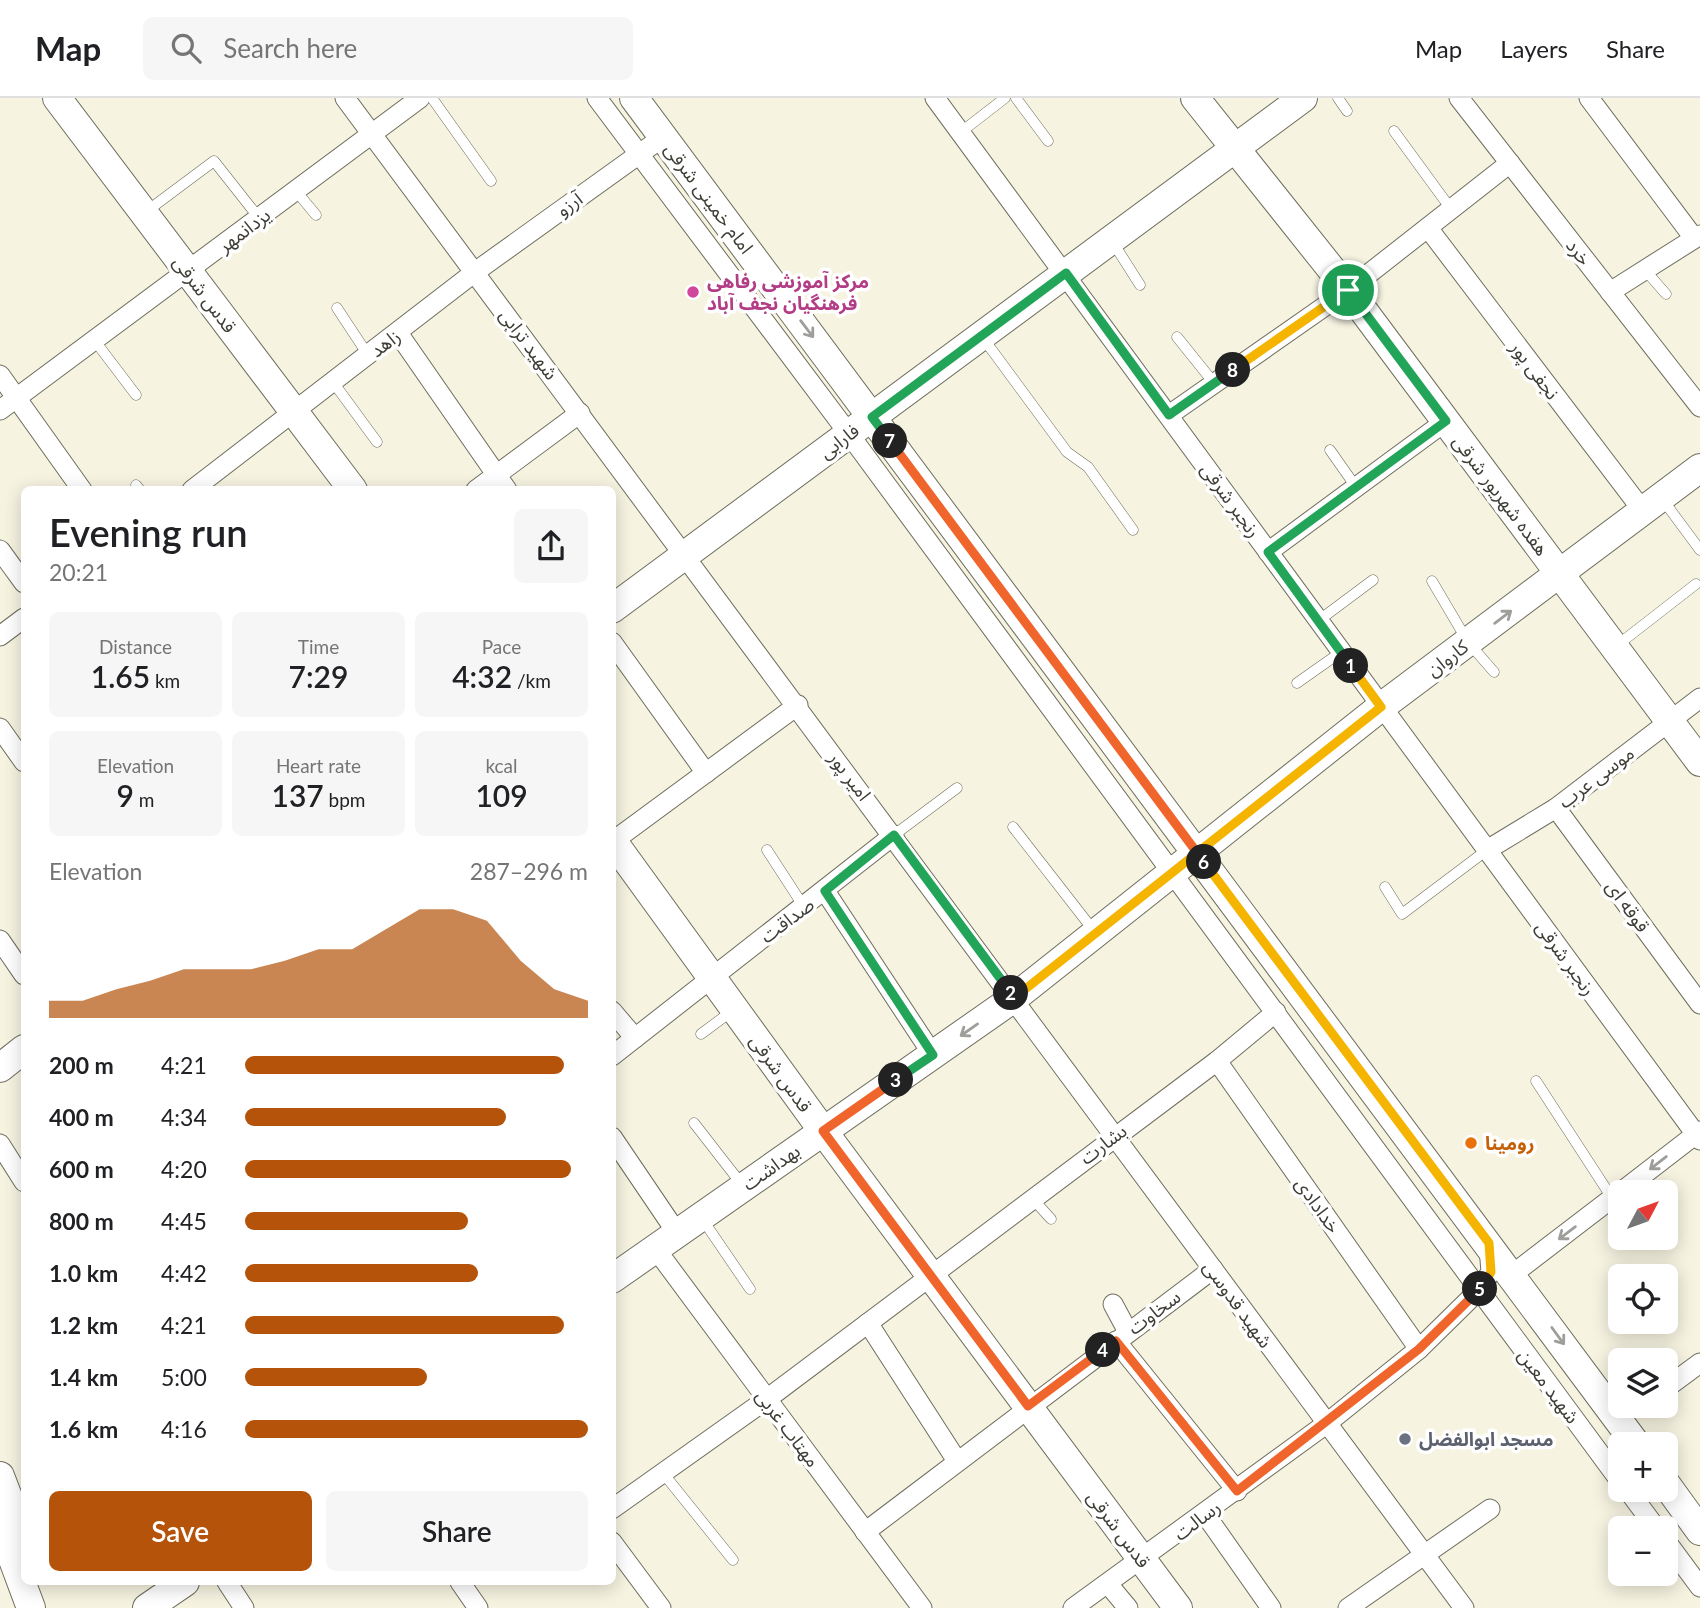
<!DOCTYPE html>
<html lang="en">
<head>
<meta charset="utf-8">
<style>
	body { margin:0; font-family:Lato,"Noto Sans Arabic",sans-serif; background:#f6f6f6; color:#202124; height:100vh; display:flex; flex-direction:column; font-size:26px; white-space:nowrap }
	* { box-sizing:border-box; margin:0 }
	p { font-size:23px; color:#757577 }
	.icon { flex:none; width:38px; height:38px; fill:none; stroke:currentColor; stroke-width:2; stroke-linecap:round; stroke-linejoin:round }
	.map { position:relative; flex:1; overflow:hidden }
	.panel { position:absolute; left:21px; top:388px; width:595px; height:1099px; display:flex; flex-direction:column; background:#fff; border-radius:10px; box-shadow:0 4px 18px #0003 }
	.panel>* { flex:none }
	.needle { width:46px; rotate:49deg }
	.tools { position:absolute; left:1608px; top:1082px; display:grid; gap:14px }
	.tools a { display:grid; place-items:center; width:70px; height:70px; border-radius:10px; background:#fff; box-shadow:0 4px 18px #0003; font-size:35px }
	.pin { position:absolute; display:grid; place-items:center; width:60px; height:60px; color:#fff; margin:-30px; border:4px solid #fff; border-radius:50%; box-shadow:0 2px 7px #0007 }
	.km { position:absolute; width:35px; height:35px; margin:-18px; border-radius:50%; background:#222; color:#fff; font-size:19px; line-height:35px; text-align:center }
	.round { display:grid; place-items:center; flex:none; width:74px; height:74px; border-radius:10px; background:#f6f6f6 }
	.head { display:flex; align-items:center; justify-content:space-between; height:119px; padding:0 28px }
	h1 { font-size:38px; font-weight:600; line-height:52px }
	.metrics { display:grid; grid-template-columns:repeat(3,1fr); gap:10px; height:119px; padding:7px 28px }
	.metrics div { display:grid; align-content:center; border-radius:10px; background:#f6f6f6; text-align:center }
	.metrics b { font-size:30px; font-weight:600 }
	.metrics small { font-size:19px; font-weight:400 }
	.metrics p { font-size:19px }
	.chart { height:196px; padding:14px 28px }
	.chart p { display:flex; justify-content:space-between }
	.chart svg { width:100%; height:126px; margin-top:7px; fill:#b45309; opacity:.7 }
	.action { display:flex; gap:14px; margin-top:auto; padding:14px 28px }
	.action a { flex:1; height:80px; border-radius:10px; background:#b45309; color:#fff; font-size:28px; font-weight:600; line-height:80px; text-align:center }
	.action a+a { background:#f6f6f6; color:#202124 }
	ul { padding:0 28px; list-style:none; font-size:23px }
	li { display:grid; grid-template-columns:112px 84px 1fr; align-items:center; height:52px }
	li i { height:18px; border-radius:9px; background:#b45309 }
	header { display:flex; align-items:center; gap:42px; box-sizing:border-box; height:98px; padding:0 35px; background:#fff; border-bottom:2px solid #e0e0e0 }
	header strong { font-size:33px }
	nav { display:flex; gap:38px; margin-inline-start:auto; font-size:24px }
	.search { width:490px; height:63px; background:#f6f6f6; display:flex; align-items:center; gap:18px; box-sizing:border-box; padding:0 24px; border-radius:10px; color:#757577; font-size:26px }
	.map>svg:first-child { display:block }
	.lines { fill:none; stroke-linecap:round; stroke-linejoin:round }
	.lane-casing { stroke:#6f6d5d; stroke-width:11 }
	.street-casing { stroke:#6f6d5d; stroke-width:21 }
	.secondary-casing { stroke:#6f6d5d; stroke-width:30 }
	.lane { stroke:#fff; stroke-width:10 }
	.street { stroke:#fff; stroke-width:19 }
	.secondary { stroke:#fff; stroke-width:28 }
	.oneway { stroke:#9e9e9a }
	.split-1-casing { stroke:#fff; stroke-width:14 }
	.split-2-casing { stroke:#fff; stroke-width:14 }
	.split-3-casing { stroke:#fff; stroke-width:14 }
	.split-4-casing { stroke:#fff; stroke-width:14 }
	.split-5-casing { stroke:#fff; stroke-width:14 }
	.split-6-casing { stroke:#fff; stroke-width:14 }
	.split-7-casing { stroke:#fff; stroke-width:14 }
	.split-8-casing { stroke:#fff; stroke-width:14 }
	.split-9-casing { stroke:#fff; stroke-width:14 }
	.split-1 { stroke:#22a559; stroke-width:9 }
	.split-2 { stroke:#f5b400; stroke-width:9 }
	.split-3 { stroke:#22a559; stroke-width:9 }
	.split-4 { stroke:#f0652b; stroke-width:9 }
	.split-5 { stroke:#f0652b; stroke-width:9 }
	.split-6 { stroke:#f5b400; stroke-width:9 }
	.split-7 { stroke:#f0652b; stroke-width:9 }
	.split-8 { stroke:#22a559; stroke-width:9 }
	.split-9 { stroke:#f5b400; stroke-width:9 }
	.hotel-dot { fill:#d1479c; stroke:#fff; stroke-width:2.5 }
	.food-dot { fill:#e8710a; stroke:#fff; stroke-width:2.5 }
	.worship-dot { fill:#6b7280; stroke:#fff; stroke-width:2.5 }
	.labels { text-anchor:middle; stroke-width:7; stroke-linejoin:round; paint-order:stroke }
	.street-label { font-size:19px; fill:#3e3d36; stroke:#fff }
	.hotel-label { font-size:19px; font-weight:bold; fill:#b23c85; stroke:#fff; text-anchor:start }
	.food-label { font-size:19px; font-weight:bold; fill:#c56008; stroke:#fff; text-anchor:start }
	.worship-label { font-size:19px; font-weight:bold; fill:#5b616d; stroke:#fff; text-anchor:start }
</style>
</head>
<body>
<header>
<strong>Map</strong>
<div class="search"><svg class="icon" aria-label="search" viewBox="0 0 24 24"><circle cx="10" cy="10" r="6"/><path d="M15 15l6 6"/></svg>Search here</div>
<nav><a>Map</a><a>Layers</a><a>Share</a></nav>
</header>
<div class="map">
<svg width="1700" height="1510" viewBox="0 0 1700 1510">
	<rect width="100%" height="100%" fill="#f6f3e1"/>
	<g class="lines">
		<g class="lane-casing">
			<g id="lane">
				<polyline points="432,0 491,83"/>
				<polyline points="1016,0 1048,43"/>
				<polyline points="1338,0 1347,13"/>
				<polyline points="1394,33 1451,111"/>
				<polyline points="961,34 1005,0"/>
				<polyline points="296,93 316,117"/>
				<polyline points="147,113 214,63 259,120"/>
				<polyline points="1112,143 1140,187"/>
				<polyline points="1645,172 1666,196"/>
				<polyline points="337,210 368,257"/>
				<polyline points="1177,239 1214,285"/>
				<polyline points="983,240 1067,354 1088,369 1133,432"/>
				<polyline points="95,243 136,297"/>
				<polyline points="333,284 377,344"/>
				<polyline points="1330,352 1356,389"/>
				<polyline points="136,387 140,392"/>
				<polyline points="1663,402 1700,452"/>
				<polyline points="1432,483 1468,544 1494,574"/>
				<polyline points="1318,523 1373,482"/>
				<polyline points="1615,549 1696,486"/>
				<polyline points="1297,585 1341,554"/>
				<polyline points="1013,729 1094,833"/>
				<polyline points="894,737 957,690"/>
				<polyline points="767,752 804,809"/>
				<polyline points="1385,789 1402,816 1487,752"/>
				<polyline points="701,936 732,913"/>
				<polyline points="1536,983 1612,1100"/>
				<polyline points="694,1025 743,1088"/>
				<polyline points="1032,1100 1051,1121"/>
				<polyline points="703,1122 750,1191"/>
				<polyline points="663,1375 733,1462"/>
			</g>
		</g>
		<g class="street-casing">
			<g id="street">
				<polyline points="345,0 1464,1510"/>
				<polyline points="597,0 849,336 1620,1383"/>
				<polyline points="935,0 1700,1042"/>
				<polyline points="1459,0 1700,309"/>
				<polyline points="1589,0 1694,140"/>
				<polyline points="1428,130 1643,413"/>
				<polyline points="1610,194 1700,137"/>
				<polyline points="398,235 507,392"/>
				<polyline points="0,277 82,392"/>
				<polyline points="0,312 420,0"/>
				<polyline points="1169,317 1348,192 1510,65"/>
				<polyline points="192,392 475,174 663,39"/>
				<polyline points="476,392 580,315"/>
				<polyline points="0,452 24,485"/>
				<polyline points="1268,454 1446,323"/>
				<polyline points="0,538 24,520"/>
				<polyline points="612,544 706,675"/>
				<polyline points="0,630 24,664"/>
				<polyline points="1556,710 1700,906"/>
				<polyline points="612,744 798,607"/>
				<polyline points="1487,752 1556,710 1700,600"/>
				<polyline points="825,793 933,957"/>
				<polyline points="0,842 24,877"/>
				<polyline points="612,913 635,940"/>
				<polyline points="612,958 894,737"/>
				<polyline points="1217,963 1419,1251"/>
				<polyline points="612,1039 677,1135"/>
				<polyline points="0,1046 24,1084"/>
				<polyline points="1621,1094 1700,1033"/>
				<polyline points="655,1150 922,1510"/>
				<polyline points="1513,1176 1620,1094"/>
				<polyline points="1113,1206 1128,1234"/>
				<polyline points="868,1225 957,1363"/>
				<polyline points="1116,1243 1237,1393"/>
				<polyline points="1666,1290 1700,1265"/>
				<polyline points="1627,1391 1656,1430"/>
				<polyline points="612,1411 767,1301 1217,963 1276,914"/>
				<polyline points="1205,1416 1271,1510"/>
				<polyline points="865,1434 1213,1171"/>
				<polyline points="1666,1443 1700,1489"/>
				<polyline points="612,1444 661,1510"/>
				<polyline points="227,1484 244,1510"/>
				<polyline points="460,1484 478,1510"/>
				<polyline points="1108,1486 1128,1510"/>
				<polyline points="1073,1510 1326,1326 1419,1251 1478,1193 1491,1174 1489,1149"/>
				<polyline points="1348,1510 1490,1411"/>
			</g>
		</g>
		<g class="secondary-casing">
			<g id="secondary">
				<polyline points="57,0 353,392"/>
				<polyline points="634,0 1636,1346"/>
				<polyline points="1195,0 1348,192 1700,664"/>
				<polyline points="612,511 1303,0"/>
				<polyline points="612,742 823,1033 1178,1510"/>
				<polyline points="0,970 24,951"/>
				<polyline points="612,1181 1014,900 1381,609 1700,370"/>
				<polyline points="0,1378 24,1441"/>
				<polyline points="1666,1386 1700,1433"/>
				<polyline points="0,1427 31,1510"/>
				<polyline points="147,1510 185,1484"/>
			</g>
		</g>
		<use href="#lane" class="lane"/>
		<use href="#street" class="street"/>
		<use href="#secondary" class="secondary"/>
	</g>
	<defs><path id="oneway-shaft" d="M-6 0H5M1.5-3L5.5 0L1.5 3" fill="none" stroke-width="1.6" stroke-linecap="round" stroke-linejoin="round" transform="scale(1.75)"/></defs>
	<g class="oneway">
		<use href="#oneway-shaft" transform="translate(807 231) rotate(53)"/>
		<use href="#oneway-shaft" transform="translate(1503 519) rotate(-37)"/>
		<use href="#oneway-shaft" transform="translate(969 932) rotate(145)"/>
		<use href="#oneway-shaft" transform="translate(1658 1065) rotate(142)"/>
		<use href="#oneway-shaft" transform="translate(1567 1135) rotate(143)"/>
		<use href="#oneway-shaft" transform="translate(1558 1238) rotate(54)"/>
	</g>
	<g class="lines">
		<g class="split-1-casing">
			<polyline id="split-1" points="1348,192 1446,323 1268,454 1351,568"/>
		</g>
		<g class="split-2-casing">
			<polyline id="split-2" points="1011,895 1014,900 1381,609 1351,568"/>
		</g>
		<g class="split-3-casing">
			<polyline id="split-3" points="896,982 933,957 825,793 894,737 1011,895"/>
		</g>
		<g class="split-4-casing">
			<polyline id="split-4" points="896,982 823,1033 1028,1308 1103,1252"/>
		</g>
		<g class="split-5-casing">
			<polyline id="split-5" points="1103,1252 1116,1243 1237,1393 1419,1251 1480,1191"/>
		</g>
		<g class="split-6-casing">
			<polyline id="split-6" points="1204,764 1489,1145 1491,1174 1480,1191"/>
		</g>
		<g class="split-7-casing">
			<polyline id="split-7" points="890,343 1204,764"/>
		</g>
		<g class="split-8-casing">
			<polyline id="split-8" points="890,343 872,319 1066,175 1169,317 1233,272"/>
		</g>
		<g class="split-9-casing">
			<polyline id="split-9" points="1233,272 1348,192"/>
		</g>
		<use href="#split-1" class="split-1"/>
		<use href="#split-2" class="split-2"/>
		<use href="#split-3" class="split-3"/>
		<use href="#split-4" class="split-4"/>
		<use href="#split-5" class="split-5"/>
		<use href="#split-6" class="split-6"/>
		<use href="#split-7" class="split-7"/>
		<use href="#split-8" class="split-8"/>
		<use href="#split-9" class="split-9"/>
	</g>
	<circle class="hotel-dot" cx="693" cy="194" r="7"/>
	<circle class="food-dot" cx="1471" cy="1045" r="7"/>
	<circle class="worship-dot" cx="1405" cy="1341" r="7"/>
	<g class="labels">
		<g class="street-label">
			<text transform="translate(709 100) rotate(53)" y="7">امام خمینی شرقی</text>
			<text transform="translate(569 106) rotate(-36)" y="7">آرزو</text>
			<text transform="translate(244 132) rotate(-37)" y="7">یزدانمهر</text>
			<text transform="translate(1579 154) rotate(52)" y="7">خرد</text>
			<text transform="translate(205 196) rotate(53)" y="7">قدس شرقی</text>
			<text transform="translate(385 245) rotate(-37)" y="7">زاهد</text>
			<text transform="translate(529 246) rotate(53)" y="7">شهید ترابی</text>
			<text transform="translate(1535 272) rotate(53)" y="7">نجفی پور</text>
			<text transform="translate(839 343) rotate(-37)" y="7">فارابی</text>
			<text transform="translate(1501 397) rotate(53)" y="7">هفده شهریور شرقی</text>
			<text transform="translate(1231 402) rotate(54)" y="7">رنجبر شرقی</text>
			<text transform="translate(1447 560) rotate(-37)" y="7">کاروان</text>
			<text transform="translate(850 678) rotate(53)" y="7">امیر پور</text>
			<text transform="translate(1596 679) rotate(-37)" y="7">موسی عرب</text>
			<text transform="translate(1628 808) rotate(54)" y="7">قوقه ای</text>
			<text transform="translate(787 822) rotate(-37)" y="7">صداقت</text>
			<text transform="translate(1566 860) rotate(54)" y="7">رنجبر شرقی</text>
			<text transform="translate(781 975) rotate(54)" y="7">قدس شرقی</text>
			<text transform="translate(1103 1046) rotate(-37)" y="7">بشارت</text>
			<text transform="translate(771 1069) rotate(-35)" y="7">بهداشت</text>
			<text transform="translate(1318 1107) rotate(55)" y="7">خدادادی</text>
			<text transform="translate(1238 1206) rotate(54)" y="7">شهید قدوسی</text>
			<text transform="translate(1154 1214) rotate(-37)" y="7">سخاوت</text>
			<text transform="translate(1549 1288) rotate(53)" y="7">شهید معین</text>
			<text transform="translate(788 1330) rotate(53)" y="7">مهتاب غربی</text>
			<text transform="translate(1197 1422) rotate(-37)" y="7">رسالت</text>
			<text transform="translate(1119 1431) rotate(53)" y="7">قدس شرقی</text>
		</g>
		<g class="hotel-label">
			<text x="707" y="190">مرکز آموزشی رفاهی<tspan x="707" dy="22">فرهنگیان نجف آباد</tspan></text>
		</g>
		<g class="food-label">
			<text x="1485" y="1052">رومینا</text>
		</g>
		<g class="worship-label">
			<text x="1419" y="1348">مسجد ابوالفضل</text>
		</g>
	</g>
</svg>
<div class="tools">
<a><svg class="needle" viewBox="-14 -14 28 28"><path d="M0-13l5 13h-10z" fill="#e53935"/><path d="M0 13l5-13h-10z" fill="#757577"/></svg></a>
<a><svg class="icon" aria-label="locate" viewBox="0 0 24 24"><circle cx="12" cy="12" r="6"/><path d="M12 2v4M12 18v4M2 12h4M18 12h4"/></svg></a>
<a><svg class="icon" aria-label="layers" viewBox="0 0 24 24"><path d="M12 4l9 5-9 5-9-5zM3 14l9 5 9-5"/></svg></a>
<a>+</a>
<a>−</a>
</div>
<div class="pin" style="left:1348px;top:192px;background:#1e9e55"><svg class="icon" aria-label="arrive" viewBox="0 0 24 24"><path d="M6 21V4h12l-3 4 3 4H6"/></svg></div>
<b class="km" style="left:1351px;top:568px">1</b>
<b class="km" style="left:1011px;top:895px">2</b>
<b class="km" style="left:896px;top:982px">3</b>
<b class="km" style="left:1103px;top:1252px">4</b>
<b class="km" style="left:1480px;top:1191px">5</b>
<b class="km" style="left:1204px;top:764px">6</b>
<b class="km" style="left:890px;top:343px">7</b>
<b class="km" style="left:1233px;top:272px">8</b>
<section class="panel">
<div class="head"><div><h1>Evening run</h1><p>20:21</p></div><a class="round"><svg class="icon" aria-label="share" viewBox="0 0 24 24"><path d="M12 15V3M7 8l5-5 5 5M5 13v7h14v-7"/></svg></a></div>
<div class="metrics">
<div><p>Distance</p><b>1.65<small> km</small></b></div>
<div><p>Time</p><b>7:29</b></div>
<div><p>Pace</p><b>4:32<small> /km</small></b></div>
</div>
<div class="metrics">
<div><p>Elevation</p><b>9<small> m</small></b></div>
<div><p>Heart rate</p><b>137<small> bpm</small></b></div>
<div><p>kcal</p><b>109</b></div>
</div>
<div class="chart"><p><span>Elevation</span>287–296 m</p>
<svg viewBox="0 0 160 44" preserveAspectRatio="none"><path d="M0 44V38L10 38L20 34L30 31L40 27L50 27L60 27L70 24L80 20L90 20L100 13L110 6L120 6L130 10L140 24L150 34L160 38V44z"/></svg>
</div>
<ul>
<li><b>200 m</b>4:21<i style="width:93%"></i></li>
<li><b>400 m</b>4:34<i style="width:76%"></i></li>
<li><b>600 m</b>4:20<i style="width:95%"></i></li>
<li><b>800 m</b>4:45<i style="width:65%"></i></li>
<li><b>1.0 km</b>4:42<i style="width:68%"></i></li>
<li><b>1.2 km</b>4:21<i style="width:93%"></i></li>
<li><b>1.4 km</b>5:00<i style="width:53%"></i></li>
<li><b>1.6 km</b>4:16<i style="width:100%"></i></li>
</ul>
<div class="action"><a>Save</a><a>Share</a></div>
</section>
</div>
</body>
</html>
